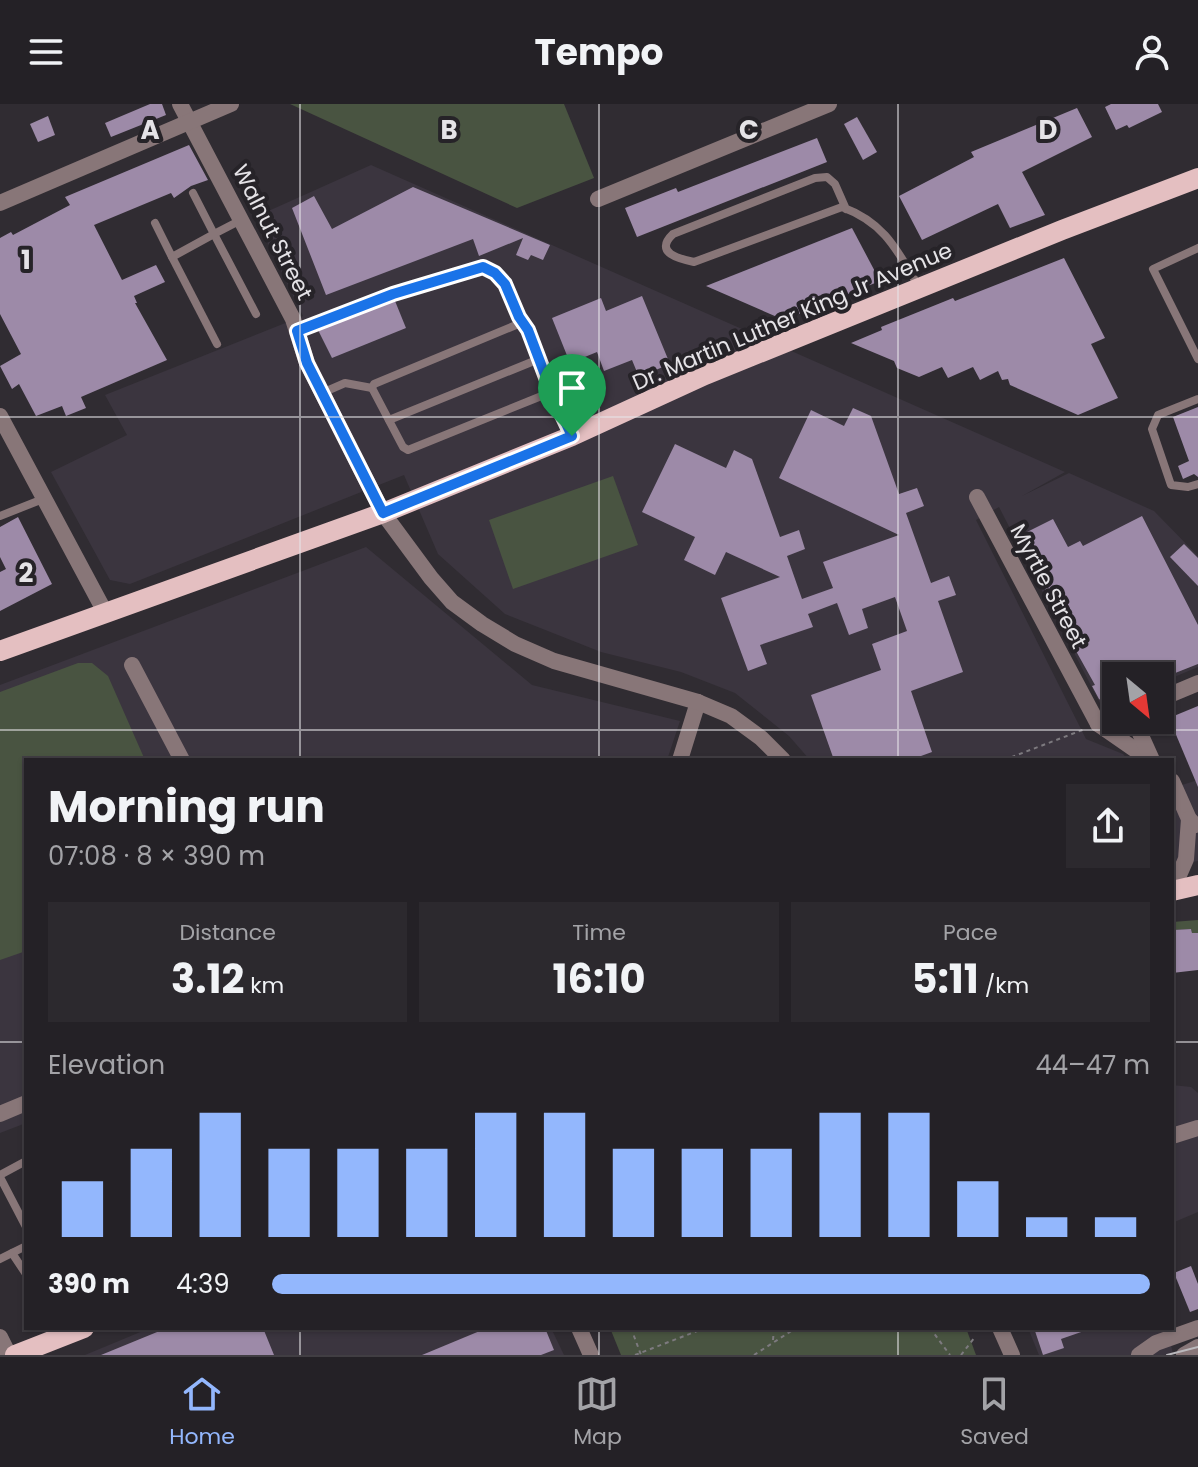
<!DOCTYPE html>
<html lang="en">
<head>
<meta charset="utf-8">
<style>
	body { margin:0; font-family:Poppins,sans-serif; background:#2c292e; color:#f1f3f6; height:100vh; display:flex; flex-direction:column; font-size:30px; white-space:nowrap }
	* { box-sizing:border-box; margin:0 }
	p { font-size:26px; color:#a3a3a7 }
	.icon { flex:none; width:44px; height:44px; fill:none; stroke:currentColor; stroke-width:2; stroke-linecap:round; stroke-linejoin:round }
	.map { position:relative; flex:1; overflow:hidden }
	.details { position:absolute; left:24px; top:654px; width:1150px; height:572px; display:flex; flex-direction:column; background:#242126; border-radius:0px; box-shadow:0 2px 6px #0004,0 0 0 2px #413e43 }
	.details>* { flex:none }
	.needle { width:52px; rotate:151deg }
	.buttons { position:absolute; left:1102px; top:558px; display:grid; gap:16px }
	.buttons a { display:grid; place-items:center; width:72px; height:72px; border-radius:0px; background:#242126; box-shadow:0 2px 6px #0004,0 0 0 2px #413e43; font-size:40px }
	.pin { position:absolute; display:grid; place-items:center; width:68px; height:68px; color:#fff; margin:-82px -34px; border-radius:50% 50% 50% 0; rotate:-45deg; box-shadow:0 0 8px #0007 }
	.pin .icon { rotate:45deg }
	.round { display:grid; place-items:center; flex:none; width:84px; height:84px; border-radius:0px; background:#2c292e }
	.overview { display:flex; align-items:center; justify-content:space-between; height:136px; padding:0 24px }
	h1 { font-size:44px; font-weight:700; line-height:60px }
	.metrics { display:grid; grid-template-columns:repeat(3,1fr); gap:12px; height:136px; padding:8px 24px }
	.metrics div { display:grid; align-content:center; border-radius:0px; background:#2c292e; text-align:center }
	.metrics b { font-size:40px; font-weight:700 }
	.metrics small { font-size:22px; font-weight:400 }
	.metrics p { font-size:22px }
	.chart { height:224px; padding:16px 24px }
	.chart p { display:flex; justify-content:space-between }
	.chart svg { width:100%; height:144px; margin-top:8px; stroke:#93b7fd; stroke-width:6 }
	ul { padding:0 24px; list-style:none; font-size:26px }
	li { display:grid; grid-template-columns:128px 96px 1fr; align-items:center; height:60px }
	li i { height:20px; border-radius:10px; background:#93b7fd }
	header { display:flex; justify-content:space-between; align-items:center; height:104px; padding:0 24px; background:#242126; font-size:36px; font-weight:700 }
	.dock { display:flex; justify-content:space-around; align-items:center; height:112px; border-top:2px solid #413e43; background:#242126; font-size:22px; color:#a3a3a7 }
	.dock a { display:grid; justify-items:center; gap:4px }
	.dock .current { color:#93b7fd }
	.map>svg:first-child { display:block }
	.built { fill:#3b353f }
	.green { fill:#495441 }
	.building { fill:#9d8aa8 }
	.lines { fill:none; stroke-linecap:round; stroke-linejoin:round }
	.path { stroke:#7d7a7f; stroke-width:2; stroke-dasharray:4 4; stroke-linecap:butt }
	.service { stroke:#887678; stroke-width:8 }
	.minor { stroke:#887678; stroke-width:16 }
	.tertiary { stroke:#887678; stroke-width:16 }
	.primary { stroke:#e4bfc1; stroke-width:20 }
	.tram { stroke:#bab8bc; stroke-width:2 }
	.route-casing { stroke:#fff; stroke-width:16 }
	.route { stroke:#1a73e8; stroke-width:10 }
	.grid { fill:none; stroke:#e5e3e7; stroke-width:2; stroke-opacity:0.55 }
	.labels { text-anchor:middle; stroke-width:8; stroke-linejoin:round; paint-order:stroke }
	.street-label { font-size:22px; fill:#e5e3e7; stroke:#262328 }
	.grid-label { font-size:26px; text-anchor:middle; font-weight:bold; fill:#e5e3e7; stroke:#262328; stroke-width:8; stroke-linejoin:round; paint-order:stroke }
</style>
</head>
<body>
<header><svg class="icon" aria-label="menu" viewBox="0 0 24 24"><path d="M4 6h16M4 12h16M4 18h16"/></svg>Tempo<svg class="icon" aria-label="person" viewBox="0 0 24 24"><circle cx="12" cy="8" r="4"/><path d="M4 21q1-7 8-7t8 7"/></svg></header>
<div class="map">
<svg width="1198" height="1251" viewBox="0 0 1198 1251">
	<rect width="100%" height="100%" fill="#302c32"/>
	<g class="built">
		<polygon points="371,61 1065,368 1022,392 1069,369 1154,407 1198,452 1198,563 1160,579 1160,572 1116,572 1116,598 1102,603 999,403 976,416 1086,635 1123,650 1128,656 810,656 789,632 735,589 681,568 601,548 505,510 438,450 404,371 130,480 110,476 51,368 127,331 105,291 303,212 255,113"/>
		<polygon points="366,443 532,581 680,617 667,656 26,656 26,1019 0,1029 0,581"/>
		<polygon points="1198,676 1198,757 1172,762 1172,684"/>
		<polygon points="1172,981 1191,983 1198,989 1198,1108 1172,1119"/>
		<polygon points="150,1224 551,1224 564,1251 85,1251"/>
		<polygon points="1028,1224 1168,1224 1173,1251 1039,1251"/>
	</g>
	<g class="green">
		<polygon points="290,0 564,0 594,74 517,104"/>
		<polygon points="613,372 638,441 513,485 489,416"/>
		<polygon points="78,559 92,559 108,572 145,656 26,656 26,847 0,856 0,588"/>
		<polygon points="1198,816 1198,830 1192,829 1191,825 1172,826 1172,818"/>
		<polygon points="610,1224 966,1224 976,1251 621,1251"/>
	</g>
	<g class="building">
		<polygon points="150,0 162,0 166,11 111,33 105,19"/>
		<polygon points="1111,0 1158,0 1162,8 1129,24 1127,21 1116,26 1105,3"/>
		<polygon points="1077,4 1092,33 1022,68 1045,111 1010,124 998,100 922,136 899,92 974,53 971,48"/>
		<polygon points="48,12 55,31 38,38 30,20"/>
		<polygon points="857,13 877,48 863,56 844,20"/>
		<polygon points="817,34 827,58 637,133 625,104 676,84 678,88"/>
		<polygon points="189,41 208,76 191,82 174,94 171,89 94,121 122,176 156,161 165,178 134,192 137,199 135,199 167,256 81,293 86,304 66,312 62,302 36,312 19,280 12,285 0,262 21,250 0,210 0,134 11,128 13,131 70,101 65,93"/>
		<polygon points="413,83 550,141 543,156 531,151 528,156 516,151 523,134 479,152 473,135 326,191 292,104 314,92 332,125"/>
		<polygon points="852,124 880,177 784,216 706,182"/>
		<polygon points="1064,154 1105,234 1091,240 1118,294 1078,311 1010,281 1008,275 1002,276 998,267 980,276 973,263 948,274 942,263 919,273 897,264 894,257 851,239 882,226 881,223 953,194 955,197"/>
		<polygon points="642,192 670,260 639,273 632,256 604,267 597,248 570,259 552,214 601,194 606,207"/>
		<polygon points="395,197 406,224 332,254 318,226"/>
		<polygon points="1198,303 1198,373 1194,370 1183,375 1178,362 1189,357 1173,313"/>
		<polygon points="853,304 871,312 899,390 917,384 924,402 906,409 931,479 949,472 956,491 938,497 963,568 911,587 932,648 910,656 834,656 811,591 881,566 872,540 907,527 895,493 862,505 868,524 849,531 837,499 808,510 813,523 760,541 767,560 748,567 721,494 780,473 726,448 715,471 684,456 695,433 642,408 675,340 726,364 734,346 752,355 780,433 799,426 805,445 787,452 802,495 833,484 823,458 899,431 779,374 811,306 844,322"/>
		<polygon points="1142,412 1198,521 1198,560 1160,575 1160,572 1116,572 1116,593 1104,598 1099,595 1092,582 1095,581 1048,497 1050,495 1041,477 1039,478 1017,433 1053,415 1068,443 1080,437 1083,442"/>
		<polygon points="18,413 52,480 0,507 0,468 6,465 0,453 0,423"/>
		<polygon points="1184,440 1198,454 1198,482 1170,453"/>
		<polygon points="1198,602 1198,683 1169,614"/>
		<polygon points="1191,825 1192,829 1198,829 1198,866 1172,869 1172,826"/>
		<polygon points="1191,1162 1198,1180 1198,1205 1190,1208 1174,1169"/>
		<polygon points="161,1224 263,1224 274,1251 101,1251 162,1226"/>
		<polygon points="487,1224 545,1224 554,1246 541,1251 422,1251"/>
		<polygon points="1034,1224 1086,1224 1087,1226 1061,1235 1064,1244 1043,1251"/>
	</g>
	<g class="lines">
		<g class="path">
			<polyline points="1004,656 1085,625"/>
			<polyline points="631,1224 641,1251"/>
			<polyline points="930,1224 950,1251"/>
			<polyline points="773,1236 774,1224"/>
			<polyline points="635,1251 705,1224"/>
			<polyline points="754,1251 796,1224"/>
			<polyline points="961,1251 975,1233"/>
		</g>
		<g class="service">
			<path d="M846,105l-11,-25 -8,-7 -12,1 -142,56c-20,19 7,25 21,28l148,-55c43,16 55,43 77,80"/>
			<polyline points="241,116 214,130 256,210"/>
			<polyline points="155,119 172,153 214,130 193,89"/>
			<polyline points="1198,144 1153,165 1198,255"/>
			<polyline points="172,153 217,240"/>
			<polyline points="519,213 516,221 374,280 372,284 403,343 408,346 544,291 553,292 572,332"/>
			<polyline points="297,227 393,190 483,163 495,169 505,180 519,213 528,226 553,292"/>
			<polyline points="322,289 345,279 372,284"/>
			<polyline points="1198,295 1158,311 1152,325 1171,381 1188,383 1198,380"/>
			<polyline points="389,316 539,255"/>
			<polyline points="0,412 43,395"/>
			<polyline points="0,1071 26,1057"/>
			<polyline points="0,1073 26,1123"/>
			<polyline points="12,1149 26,1170"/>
			<polyline points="0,1155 26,1142"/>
		</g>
		<g class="minor">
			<polyline points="180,0 293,215 307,259 383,409"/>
			<polyline points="598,95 829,0"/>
			<polyline points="0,312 106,510"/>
			<polyline points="977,393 1098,620 1150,656"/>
			<polyline points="132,561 182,656"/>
			<polyline points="1134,616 1152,656"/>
			<polyline points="680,656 698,598"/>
			<polyline points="1172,677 1189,715 1195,721"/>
			<polyline points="1172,787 1186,755 1189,715"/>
			<polyline points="0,1010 26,999"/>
			<polyline points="1172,1032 1198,1024"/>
		</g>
		<g class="tertiary">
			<polyline points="0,99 231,0"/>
			<polyline points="383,409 431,474 452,498 482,520 515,540 554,557 698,598 731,612 761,634 783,656"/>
			<polyline points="1160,595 1198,579"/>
			<polyline points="1098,620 1116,613"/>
			<polyline points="579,1224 591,1251"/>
			<polyline points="1000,1224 1012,1251"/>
			<polyline points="0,1233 9,1251"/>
			<polyline points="1139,1251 1156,1239 1198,1224"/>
			<polyline points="1184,1251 1198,1243"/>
		</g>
		<g class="primary">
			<polyline points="0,547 383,409 572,332 705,271 1062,126 1198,74"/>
			<polyline points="1172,787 1198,781"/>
			<polyline points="15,1251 84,1224"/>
		</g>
		<polyline class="tram" points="1167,1251 1198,1243"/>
	</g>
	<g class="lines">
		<g class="route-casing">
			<polygon id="route" points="483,163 495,169 505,180 519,213 528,226 553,292 572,332 383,409 307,259 297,227 393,190"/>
		</g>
		<use href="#route" class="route"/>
	</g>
	<path class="grid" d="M300,0v656M599,0v656M898,0v656M0,313h1198M0,626h1198M0,938h26M1172,938h26M300,1224v27M599,1224v27M898,1224v27"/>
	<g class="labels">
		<g class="street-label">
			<text transform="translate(273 128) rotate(63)" y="8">Walnut Street</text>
			<text transform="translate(792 212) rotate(-23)" y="8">Dr. Martin Luther King Jr Avenue</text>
			<text transform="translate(1049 482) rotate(62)" y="8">Myrtle Street</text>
		</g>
	</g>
	<g class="grid-label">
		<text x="150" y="35">A</text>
		<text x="449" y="35">B</text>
		<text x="749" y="35">C</text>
		<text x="1048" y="35">D</text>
		<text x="26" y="165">1</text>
		<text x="26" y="478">2</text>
	</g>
</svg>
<div class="buttons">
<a><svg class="needle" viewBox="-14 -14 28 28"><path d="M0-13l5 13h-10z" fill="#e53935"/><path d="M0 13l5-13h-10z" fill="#a3a3a7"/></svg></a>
</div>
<div class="pin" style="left:572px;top:332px;background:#1e9e55"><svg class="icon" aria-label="arrive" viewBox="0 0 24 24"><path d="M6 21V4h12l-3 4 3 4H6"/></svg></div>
<section class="details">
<div class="overview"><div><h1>Morning run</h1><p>07:08 · 8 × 390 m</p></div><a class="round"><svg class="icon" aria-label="share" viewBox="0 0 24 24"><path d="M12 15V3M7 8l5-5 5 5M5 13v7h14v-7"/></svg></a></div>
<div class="metrics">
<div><p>Distance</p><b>3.12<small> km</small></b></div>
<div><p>Time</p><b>16:10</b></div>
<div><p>Pace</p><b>5:11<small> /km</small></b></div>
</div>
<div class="chart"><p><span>Elevation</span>44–47 m</p>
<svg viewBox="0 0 160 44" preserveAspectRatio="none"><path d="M5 44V27M15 44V17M25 44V6M35 44V17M45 44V17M55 44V17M65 44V6M75 44V6M85 44V17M95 44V17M105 44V17M115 44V6M125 44V6M135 44V27M145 44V38M155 44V38"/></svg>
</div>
<ul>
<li><b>390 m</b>4:39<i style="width:100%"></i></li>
</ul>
</section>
</div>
<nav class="dock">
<a class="current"><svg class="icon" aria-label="home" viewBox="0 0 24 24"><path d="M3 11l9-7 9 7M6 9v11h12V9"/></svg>Home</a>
<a><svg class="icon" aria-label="map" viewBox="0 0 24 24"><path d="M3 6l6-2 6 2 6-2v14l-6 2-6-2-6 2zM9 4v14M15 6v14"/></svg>Map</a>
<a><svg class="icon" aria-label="saved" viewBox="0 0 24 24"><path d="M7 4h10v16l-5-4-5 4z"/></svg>Saved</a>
</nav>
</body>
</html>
